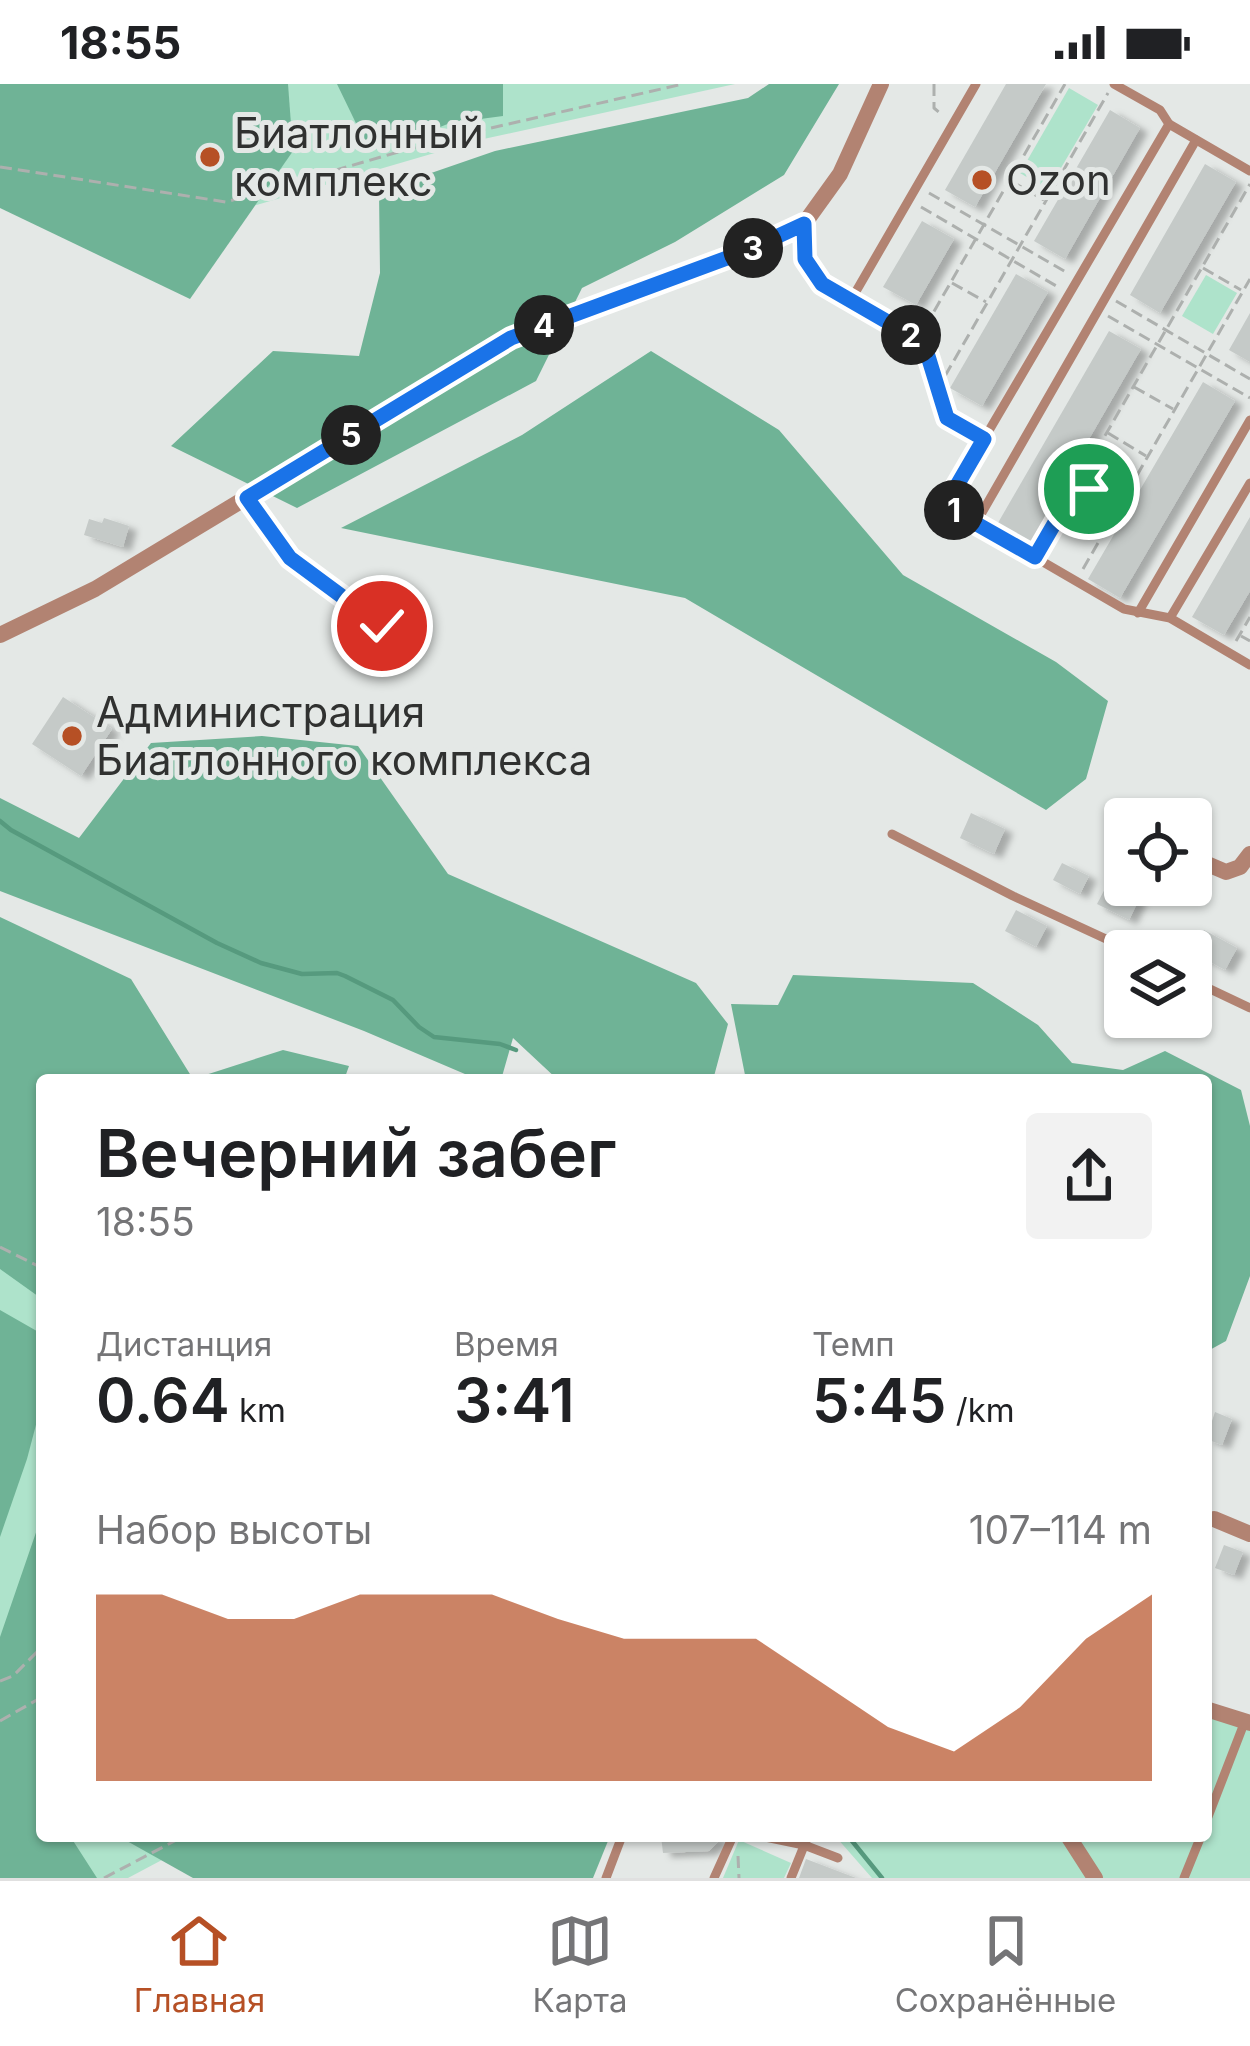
<!DOCTYPE html>
<html lang="ru">
<head>
<meta charset="utf-8">
<style>
	body { margin:0; font-family:Inter,sans-serif; background:#f2f2f2; color:#202124; height:100vh; display:flex; flex-direction:column; font-size:45px; white-space:nowrap }
	* { box-sizing:border-box; margin:0 }
	p { font-size:39px; color:#757577 }
	.icon { flex:none; width:66px; height:66px; fill:none; stroke:currentColor; stroke-width:2; stroke-linecap:round; stroke-linejoin:round }
	.map { position:relative; flex:1; overflow:hidden }
	.drawer { position:absolute; left:36px; top:990px; width:1176px; height:768px; display:flex; flex-direction:column; background:#fff; border-radius:12px; box-shadow:0 3px 9px #0004 }
	.drawer>* { flex:none }
	.buttons { position:absolute; left:1104px; top:714px; display:grid; gap:24px }
	.buttons a { display:grid; place-items:center; width:108px; height:108px; border-radius:12px; background:#fff; box-shadow:0 3px 9px #0004; font-size:60px }
	.pin { position:absolute; display:grid; place-items:center; width:102px; height:102px; color:#fff; margin:-51px; border:6px solid #fff; border-radius:50%; box-shadow:0 3px 12px #0007 }
	.km { position:absolute; width:60px; height:60px; margin:-30px; border-radius:50%; background:#222; color:#fff; font-size:33px; line-height:60px; text-align:center }
	.round { display:grid; place-items:center; flex:none; width:126px; height:126px; border-radius:12px; background:#f2f2f2 }
	.summary { display:flex; align-items:center; justify-content:space-between; height:204px; padding:0 60px }
	h1 { font-size:66px; font-weight:600; line-height:90px }
	.stats { display:grid; grid-template-columns:repeat(3,1fr); gap:18px; height:204px; padding:12px 60px }
	.stats div { display:grid; align-content:center }
	.stats b { font-size:60px; font-weight:600 }
	.stats small { font-size:33px; font-weight:400 }
	.stats p { font-size:33px }
	.chart { height:336px; padding:24px 60px }
	.chart p { display:flex; justify-content:space-between }
	.chart svg { width:100%; height:216px; margin-top:12px; fill:#b65025; opacity:.7 }
	.status { display:flex; justify-content:space-between; align-items:center; height:84px; padding:0 60px; background:#fff; direction:ltr }
	.status svg { height:33px; fill:currentColor }
	.tabs { display:flex; justify-content:space-around; align-items:center; height:168px; border-top:3px solid #e0e0e0; background:#fff; font-size:33px; color:#757577 }
	.tabs a { display:grid; justify-items:center; gap:6px }
	.tabs .on { color:#b65025 }
	.map>svg:first-child { display:block }
	.green { fill:#aee3cb }
	.forest { fill:#6fb396 }
	.lines { fill:none; stroke-linecap:round; stroke-linejoin:round }
	.stream { stroke:#569a7e; stroke-width:4.5 }
	.building { fill:#c5cac8; filter:url(#shadow) }
	.path { stroke:#adb0ae; stroke-width:3; stroke-dasharray:12 6; stroke-linecap:butt }
	.lane { stroke:#b28372; stroke-width:9 }
	.street { stroke:#b28372; stroke-width:16 }
	.route-casing { stroke:#fff; stroke-width:24 }
	.route { stroke:#1a73e8; stroke-width:15 }
	.poi-dot { fill:#b65025; stroke:#e4e8e6; stroke-width:4.5 }
	.labels { text-anchor:middle; stroke-width:10; stroke-linejoin:round; paint-order:stroke }
	.poi-label { font-size:42px; fill:#303130; stroke:#e4e8e6; text-anchor:start }
</style>
</head>
<body>
<div class="status"><b>18:55</b><svg viewBox="0 0 49 12"><path d="M0 12V9h3v3zM5 12V6h3v6zM10 12V3h3v9zM15 12V0h3v12zM26 1h20v11H26zM47 4h2v5h-2z"/></svg></div>
<div class="map">
<svg width="1250" height="1794" viewBox="0 0 1250 1794">
	<defs>
		<filter id="shadow"><feDropShadow dx="8" dy="4.5" stdDeviation="3" flood-color="#0004"/></filter>
	</defs>
	<rect width="100%" height="100%" fill="#e4e8e6"/>
	<g class="green">
		<polygon points="0,0 735,0 479,56 229,129"/>
		<polygon points="1069,4 1098,21 1048,106 1020,89"/>
		<polygon points="1206,191 1237,209 1213,250 1182,232"/>
		<polygon points="0,1147 42,1167 42,1752 207,1752 128,1794 0,1794"/>
		<polygon points="1206,1630 1250,1645 1250,1794 872,1794 836,1753 1206,1752"/>
		<polygon points="739,1756 791,1779 784,1794 723,1794"/>
	</g>
	<g class="forest">
		<polygon points="0,0 288,0 293,67 190,215 0,124"/>
		<polygon points="337,0 503,0 503,32 450,39 403,58 367,62"/>
		<polygon points="769,0 839,0 784,91 675,158 582,204 536,297 297,424 171,362 273,267 359,272 380,189 379,107 495,67 748,14"/>
		<polygon points="651,267 779,346 903,491 1056,578 1108,617 1086,695 1046,726 685,514 341,444 522,351"/>
		<polygon points="262,652 358,662 448,790 696,899 728,940 713,996 558,996 513,954 501,996 479,996 364,947 0,807 0,714 79,754 151,659"/>
		<polygon points="0,833 131,895 193,995 283,966 349,982 344,996 42,996 42,1215 0,1185"/>
		<polygon points="793,891 973,899 1038,941 1072,979 1123,986 1165,967 1241,1006 1250,1042 1250,1192 1226,1257 1206,1268 1206,996 746,996 731,920 778,921"/>
		<polygon points="0,1226 42,1250 42,1318 27,1375 0,1453"/>
		<polygon points="42,1431 42,1752 70,1752 97,1794 0,1794 0,1553"/>
		<polygon points="118,1752 610,1752 593,1794 193,1794"/>
	</g>
	<g class="lines">
		<g class="stream">
			<polyline points="0,737 11,746 217,859 261,879 302,890 337,889 345,892 393,916 419,943 434,953 500,960 516,966"/>
			<polyline points="848,1752 882,1794"/>
		</g>
	</g>
	<g class="building">
		<polygon points="1006,0 1046,0 975,123 945,106"/>
		<polygon points="1110,26 1140,44 1065,175 1034,157"/>
		<polygon points="1205,80 1236,98 1160,229 1130,211"/>
		<polygon points="922,137 954,155 916,221 883,203"/>
		<polygon points="1016,190 1048,208 982,322 950,304"/>
		<polygon points="1250,229 1250,278 1229,266"/>
		<polygon points="1109,247 1141,265 1027,462 995,444"/>
		<polygon points="1203,298 1235,317 1120,514 1088,495"/>
		<polygon points="1250,433 1250,507 1224,551 1192,533"/>
		<polygon points="104,434 129,442 123,463 84,451 89,435 102,439"/>
		<polygon points="63,613 112,645 81,692 32,660"/>
		<polygon points="971,729 1005,745 994,770 960,754"/>
		<polygon points="1062,779 1089,792 1080,810 1053,796"/>
		<polygon points="1108,799 1139,815 1129,836 1097,820"/>
		<polygon points="1016,826 1047,842 1036,863 1005,847"/>
		<polygon points="1204,846 1237,864 1225,886 1192,868"/>
		<polygon points="1215,1328 1232,1335 1222,1361 1206,1355"/>
		<polygon points="1224,1461 1243,1468 1234,1491 1215,1484"/>
		<polygon points="661,1752 718,1752 718,1758 709,1767 663,1769"/>
		<polygon points="806,1775 856,1794 799,1794"/>
	</g>
	<g class="lines">
		<g class="path">
			<polyline points="934,0 934,24 941,30"/>
			<polyline points="0,83 226,118 443,55 683,0"/>
			<polyline points="1011,97 1044,116"/>
			<polyline points="929,109 1066,188"/>
			<polyline points="921,123 1058,203"/>
			<polyline points="1203,184 1241,206"/>
			<polyline points="952,199 986,218"/>
			<polyline points="1116,217 1250,295"/>
			<polyline points="1108,232 1250,314"/>
			<polyline points="925,243 1065,0"/>
			<polyline points="945,292 1108,9"/>
			<polyline points="1134,303 1173,325"/>
			<polyline points="1108,349 1146,372"/>
			<polyline points="1082,393 1121,415"/>
			<circle cx="1093" cy="418" r="14"/>
			<polyline points="1042,461 1250,100"/>
			<polyline points="1083,485 1250,195"/>
			<polyline points="1241,552 1250,557"/>
			<polyline points="1236,557 1250,533"/>
			<polyline points="0,1163 42,1184"/>
			<polyline points="0,1597 13,1592 42,1563"/>
			<polyline points="0,1637 42,1613"/>
			<polyline points="738,1772 739,1794"/>
			<polyline points="104,1794 184,1752"/>
		</g>
		<g class="lane">
			<polyline points="1169,40 1250,87"/>
			<polyline points="804,140 805,175 822,199 924,259 948,334 984,355 1169,40 1160,26 1114,0"/>
			<polyline points="851,216 976,0"/>
			<polyline points="984,355 945,421 1124,525 1170,534 1250,581"/>
			<polyline points="247,414 290,474 383,542"/>
			<polyline points="976,439 1196,56"/>
			<polyline points="1138,529 1250,336"/>
			<polyline points="1170,534 1250,399"/>
			<polyline points="892,750 1013,812 1132,867"/>
			<polyline points="1191,896 1250,924"/>
			<polyline points="1206,1738 1245,1637"/>
			<polyline points="760,1752 804,1761 838,1774"/>
			<polyline points="606,1794 622,1752"/>
			<polyline points="714,1794 733,1752"/>
			<polyline points="791,1794 808,1752"/>
			<polyline points="1184,1794 1201,1752"/>
		</g>
		<g class="street">
			<polyline points="0,551 95,505 511,254 746,167 804,140 840,90 881,0"/>
			<polyline points="1191,773 1226,788 1240,783 1250,770"/>
			<polyline points="1214,1435 1250,1450"/>
			<polyline points="1206,1625 1250,1639"/>
			<polyline points="1068,1752 1095,1794"/>
		</g>
	</g>
	<g class="lines">
		<g class="route-casing">
			<polyline id="route" points="382,542 290,474 247,414 511,254 746,167 804,140 805,175 822,200 924,259 947,334 984,355 945,422 1035,473 1082,392 1101,404 1100,406 1089,405"/>
		</g>
		<use href="#route" class="route"/>
	</g>
	<g class="poi-dot">
		<circle cx="210" cy="73" r="12"/>
		<circle cx="982" cy="96" r="12"/>
		<circle cx="72" cy="652" r="12"/>
	</g>
	<g class="labels">
		<g class="poi-label">
			<text x="234" y="64">Биатлонный<tspan x="234" dy="48">комплекс</tspan></text>
			<text x="1006" y="111">Ozon</text>
			<text x="96" y="643">Администрация<tspan x="96" dy="48">Биатлонного комплекса</tspan></text>
		</g>
	</g>
</svg>
<div class="buttons">
<a><svg class="icon" aria-label="locate" viewBox="0 0 24 24"><circle cx="12" cy="12" r="6"/><path d="M12 2v4M12 18v4M2 12h4M18 12h4"/></svg></a>
<a><svg class="icon" aria-label="layers" viewBox="0 0 24 24"><path d="M12 4l9 5-9 5-9-5zM3 14l9 5 9-5"/></svg></a>
</div>
<div class="pin" style="left:1089px;top:405px;background:#1e9e55"><svg class="icon" aria-label="arrive" viewBox="0 0 24 24"><path d="M6 21V4h12l-3 4 3 4H6"/></svg></div>
<div class="pin" style="left:382px;top:542px;background:#d93025"><svg class="icon" aria-label="check" viewBox="0 0 24 24"><path d="M5 12l5 5 9-10"/></svg></div>
<b class="km" style="left:954px;top:426px">1</b>
<b class="km" style="left:911px;top:251px">2</b>
<b class="km" style="left:753px;top:164px">3</b>
<b class="km" style="left:544px;top:241px">4</b>
<b class="km" style="left:351px;top:351px">5</b>
<section class="drawer">
<div class="summary"><div><h1>Вечерний забег</h1><p>18:55</p></div><a class="round"><svg class="icon" aria-label="share" viewBox="0 0 24 24"><path d="M12 15V3M7 8l5-5 5 5M5 13v7h14v-7"/></svg></a></div>
<div class="stats">
<div><p>Дистанция</p><b>0.64<small> km</small></b></div>
<div><p>Время</p><b>3:41</b></div>
<div><p>Темп</p><b>5:45<small> /km</small></b></div>
</div>
<div class="chart"><p><span>Набор высоты</span>107–114 m</p>
<svg viewBox="0 0 160 44" preserveAspectRatio="none"><path d="M0 44V6L10 6L20 11L30 11L40 6L50 6L60 6L70 11L80 15L90 15L100 15L110 24L120 33L130 38L140 29L150 15L160 6V44z"/></svg>
</div>
</section>
</div>
<nav class="tabs">
<a class="on"><svg class="icon" aria-label="home" viewBox="0 0 24 24"><path d="M3 11l9-7 9 7M6 9v11h12V9"/></svg>Главная</a>
<a><svg class="icon" aria-label="map" viewBox="0 0 24 24"><path d="M3 6l6-2 6 2 6-2v14l-6 2-6-2-6 2zM9 4v14M15 6v14"/></svg>Карта</a>
<a><svg class="icon" aria-label="saved" viewBox="0 0 24 24"><path d="M7 4h10v16l-5-4-5 4z"/></svg>Сохранённые</a>
</nav>
</body>
</html>
